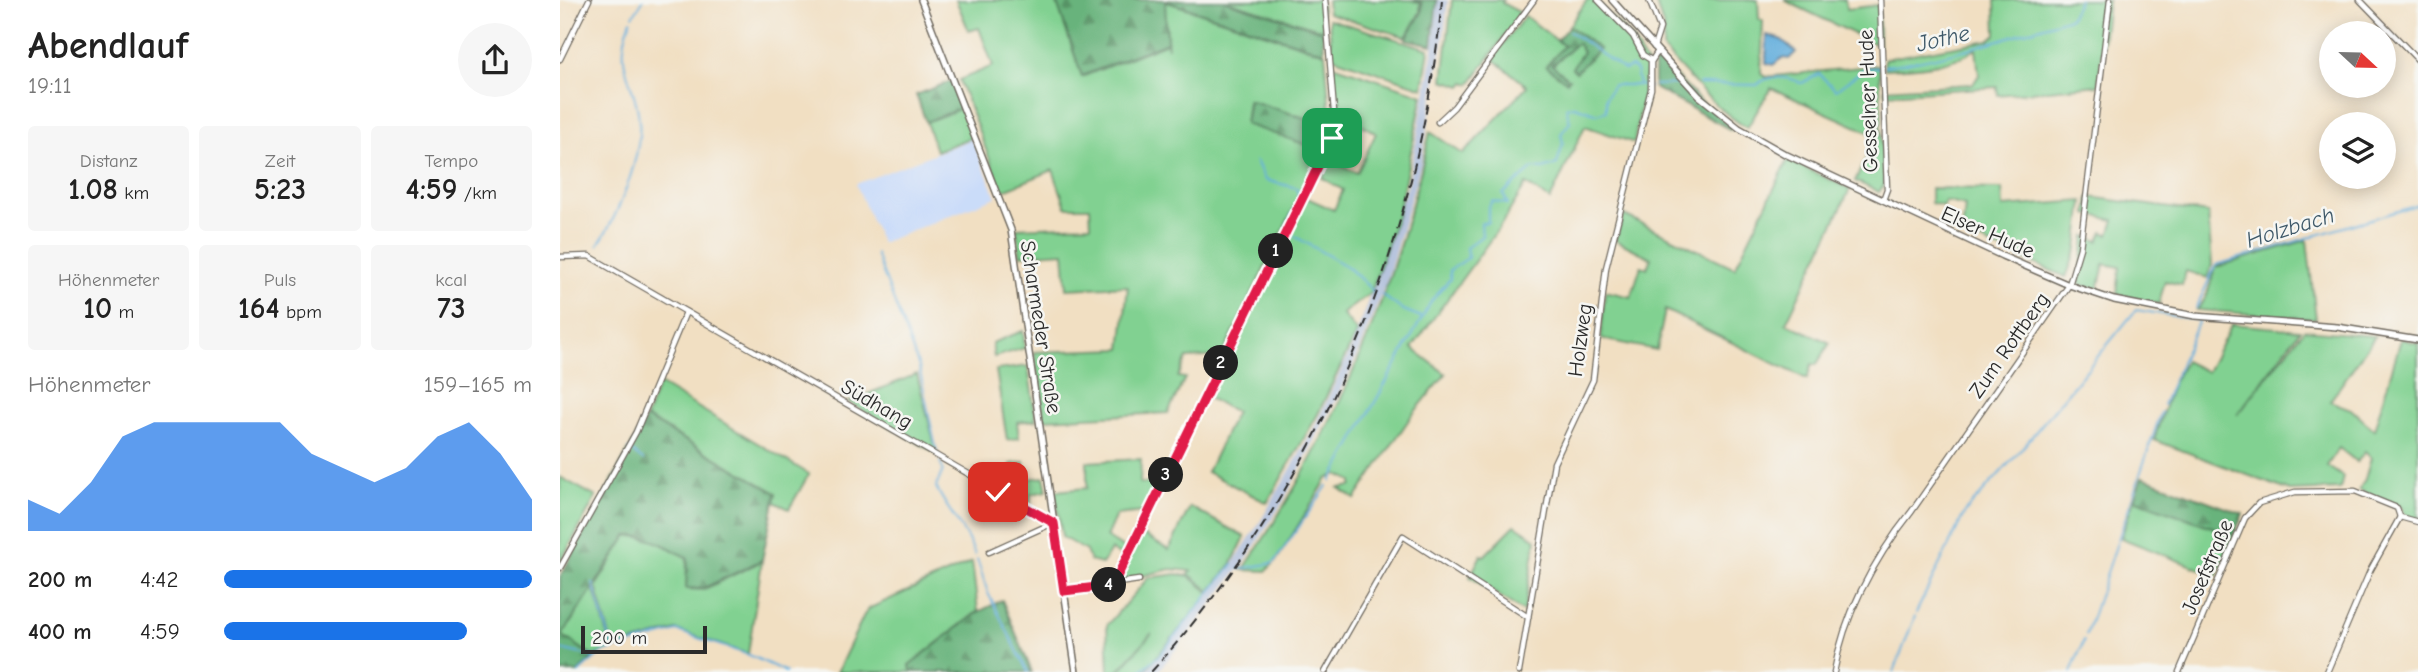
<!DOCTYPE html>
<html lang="de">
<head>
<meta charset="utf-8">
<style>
	body { margin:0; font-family:"Comic Neue",sans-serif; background:#f6f6f6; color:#222; height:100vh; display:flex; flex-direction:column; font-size:26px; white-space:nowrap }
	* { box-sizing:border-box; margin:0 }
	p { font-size:23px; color:#767676 }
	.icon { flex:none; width:38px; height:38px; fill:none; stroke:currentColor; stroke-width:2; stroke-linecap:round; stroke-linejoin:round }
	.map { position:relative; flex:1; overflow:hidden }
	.panel { display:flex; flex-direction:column; background:#fff; width:560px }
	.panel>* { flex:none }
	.needle { width:46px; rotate:112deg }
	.fabs { position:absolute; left:1759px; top:21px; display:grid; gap:14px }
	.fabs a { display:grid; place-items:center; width:77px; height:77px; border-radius:50%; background:#fff; box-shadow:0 4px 18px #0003; font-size:35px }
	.scale { position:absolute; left:21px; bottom:18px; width:126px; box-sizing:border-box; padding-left:7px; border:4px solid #2b2b2b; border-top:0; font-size:19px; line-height:24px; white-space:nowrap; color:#2b2b2b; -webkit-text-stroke:5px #f6f6f2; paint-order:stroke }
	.pin { position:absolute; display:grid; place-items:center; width:60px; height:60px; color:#fff; margin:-30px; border-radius:14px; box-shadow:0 4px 10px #0006 }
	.km { position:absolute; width:35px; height:35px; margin:-18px; border-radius:50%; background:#222; color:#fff; font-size:19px; line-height:35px; text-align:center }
	.round { display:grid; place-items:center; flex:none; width:74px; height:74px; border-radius:37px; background:#f6f6f6 }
	.head { display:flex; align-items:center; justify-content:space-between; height:119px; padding:0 28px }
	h1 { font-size:38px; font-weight:600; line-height:52px }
	.figures { display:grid; grid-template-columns:repeat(3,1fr); gap:10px; height:119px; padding:7px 28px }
	.figures div { display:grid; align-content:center; border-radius:7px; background:#f6f6f6; text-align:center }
	.figures b { font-size:30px; font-weight:600 }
	.figures small { font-size:19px; font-weight:400 }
	.figures p { font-size:19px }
	.chart { height:196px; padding:14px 28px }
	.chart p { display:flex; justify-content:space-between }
	.chart svg { width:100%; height:126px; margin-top:7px; fill:#1a73e8; opacity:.7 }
	ul { padding:0 28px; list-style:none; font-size:23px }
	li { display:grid; grid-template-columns:112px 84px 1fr; align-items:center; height:52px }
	li i { height:18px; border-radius:9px; background:#1a73e8 }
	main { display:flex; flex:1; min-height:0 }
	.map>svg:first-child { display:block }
	.built { fill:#cadcf9 }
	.railway { fill:#b7c5de }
	.green { fill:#81d191; stroke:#567e5e; stroke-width:2 }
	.forest { fill:url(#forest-firs); stroke:#4a6f53; stroke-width:2 }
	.water { fill:#65afdd; stroke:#486d84; stroke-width:2 }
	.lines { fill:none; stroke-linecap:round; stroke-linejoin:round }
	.stream { stroke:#65afdd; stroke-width:2 }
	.minor-casing { stroke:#706a60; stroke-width:7 }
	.tertiary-casing { stroke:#706a60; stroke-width:8 }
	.minor { stroke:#fff; stroke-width:4.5 }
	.tertiary { stroke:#fff; stroke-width:5 }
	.rail { stroke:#2b2b2b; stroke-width:2; stroke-dasharray:10 5; stroke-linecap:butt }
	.route-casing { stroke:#fff; stroke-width:14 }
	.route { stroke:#e11d48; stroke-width:9 }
	.labels { text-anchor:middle; stroke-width:5; stroke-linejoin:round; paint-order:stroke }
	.street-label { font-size:21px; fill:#2b2b2b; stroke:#f6f6f2 }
	.water-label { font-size:23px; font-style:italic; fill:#3f5969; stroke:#f6f6f2 }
</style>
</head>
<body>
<main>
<section class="panel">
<div class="head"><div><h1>Abendlauf</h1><p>19:11</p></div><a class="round"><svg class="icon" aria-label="share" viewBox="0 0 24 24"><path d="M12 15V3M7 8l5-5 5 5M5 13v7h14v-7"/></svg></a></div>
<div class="figures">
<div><p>Distanz</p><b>1.08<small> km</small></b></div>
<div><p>Zeit</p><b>5:23</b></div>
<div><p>Tempo</p><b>4:59<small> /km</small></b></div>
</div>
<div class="figures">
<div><p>Höhenmeter</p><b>10<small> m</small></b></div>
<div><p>Puls</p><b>164<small> bpm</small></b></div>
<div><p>kcal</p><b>73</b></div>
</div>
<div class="chart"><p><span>Höhenmeter</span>159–165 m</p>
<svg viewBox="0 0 160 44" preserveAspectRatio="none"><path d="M0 44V33L10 38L20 27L30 11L40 6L50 6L60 6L70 6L80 6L90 17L100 22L110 27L120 22L130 11L140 6L150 17L160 33V44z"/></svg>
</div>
<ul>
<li><b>200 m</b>4:42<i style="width:100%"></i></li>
<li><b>400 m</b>4:59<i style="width:79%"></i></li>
</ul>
</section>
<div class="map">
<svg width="1858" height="672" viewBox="0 0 1858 672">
	<defs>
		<pattern id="forest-firs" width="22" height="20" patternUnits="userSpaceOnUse" patternTransform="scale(1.75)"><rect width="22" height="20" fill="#68b37b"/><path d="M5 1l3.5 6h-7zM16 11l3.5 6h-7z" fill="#569265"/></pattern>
	</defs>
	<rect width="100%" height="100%" fill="#f6f6f2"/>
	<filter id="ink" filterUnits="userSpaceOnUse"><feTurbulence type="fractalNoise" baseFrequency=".0143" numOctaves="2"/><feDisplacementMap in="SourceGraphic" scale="14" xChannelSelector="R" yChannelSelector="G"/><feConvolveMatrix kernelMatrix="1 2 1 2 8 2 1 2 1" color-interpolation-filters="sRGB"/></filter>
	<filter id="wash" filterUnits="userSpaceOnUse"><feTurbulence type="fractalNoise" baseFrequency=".00686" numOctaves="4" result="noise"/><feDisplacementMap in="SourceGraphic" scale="28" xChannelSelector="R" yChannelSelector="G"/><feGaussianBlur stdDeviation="1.57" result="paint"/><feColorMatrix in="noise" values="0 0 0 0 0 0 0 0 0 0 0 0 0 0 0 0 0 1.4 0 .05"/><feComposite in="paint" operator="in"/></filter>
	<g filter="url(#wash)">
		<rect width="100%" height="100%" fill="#f1dfc2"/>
		<polygon class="built" points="412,139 436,197 321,243 296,184"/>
		<polygon class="railway" points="878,0 888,0 884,36 861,163 826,283 790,372 723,502 686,560 598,672 586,672 666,574 701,520 751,434 792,347 848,183 872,58"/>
		<g class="green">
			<polygon points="396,0 496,0 522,77 607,43 608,48 604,1 765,53 771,126 688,100 685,124 762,150 662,356 627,358 618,377 625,378 608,413 484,419 474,352 561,349 568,286 507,289 504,252 460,255 456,228 531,225 530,207 506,207 493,170 442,191 399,80 433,66 419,28 409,31"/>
			<polygon points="663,0 761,0 763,30"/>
			<polygon points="767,0 851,0 860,3 860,12 846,37 768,13"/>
			<polygon points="892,0 943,0 942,3 961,13 910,84 905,82 902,86 883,80"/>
			<path d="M1027,0h8l36,37 17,29 -14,77 -49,-17 -35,74 -24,-16 -25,41 -89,123 34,26 -34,41 -57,84 -16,-11 13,-2v-5l-15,-7 -10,5 -51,82 -10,10 -23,-1c93,-136 151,-277 187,-438l33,22 64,-68 -35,-28 33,-42 39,30 -18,20 21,15 2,-2 -17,-13 25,-23 6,9 -11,16 27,-19 -30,-23z"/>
			<path d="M1095,0h103l1,19 4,2 -2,52 4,4 114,-12 3,57 -7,13 -104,-47 -24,40c-33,-20 -58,-51 -84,-79l1,-20z"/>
			<polygon points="1224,0 1285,0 1287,9 1319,5 1319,46"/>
			<path d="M1435,0h113l-10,85 -100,10 -1,-8 -111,7 -1,-5 88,-5 6,-9 -3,-26c-27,18 -60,18 -91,20l-1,-10 105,-19 7,-6z"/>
			<polygon points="769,19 869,49 863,88 772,57"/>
			<polygon points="773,65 863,95 838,213 811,293 782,314 797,332 758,414 707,503 647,472 676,412 646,397 745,197 774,210 783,190 762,178 770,161 797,173 816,133 776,111"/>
			<polygon points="402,108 413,137 376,151 366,122"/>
			<polygon points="1321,127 1324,185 1319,192 1295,181"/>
			<polygon points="1228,160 1290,189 1226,323 1270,343 1256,365 1252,364 1247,379 1105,310 1097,350 1041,339 1045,291 1071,297 1081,266 1087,268 1091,258 1055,240 1064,215 1175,268"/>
			<polygon points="1371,188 1442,189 1443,207 1523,201 1517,249 1506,277 1402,233 1405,206 1385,201 1383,206 1371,203"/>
			<polygon points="1529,197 1648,213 1652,265 1648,278 1626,271 1622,285 1605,281 1599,304 1557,294 1560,267 1544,264 1538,290 1519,284 1525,236 1539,241 1543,232 1549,235 1554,220 1527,214"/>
			<polygon points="1747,240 1756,319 1637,310 1646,297 1656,267"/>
			<polygon points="1672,324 1740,330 1677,415 1744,330 1815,336 1770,401 1791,409 1814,430 1841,339 1858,343 1858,520 1844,515 1843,508 1799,490 1805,479 1811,458 1805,452 1797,462 1779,448 1767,466 1783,477 1780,489 1730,491 1594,440 1612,385 1625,361 1647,372"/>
			<polygon points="463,331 465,348 434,357 432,343"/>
			<polygon points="468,366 476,420 457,422 459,438 447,440 436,370"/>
			<polygon points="357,374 377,454 288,402"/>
			<polygon points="99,384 249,474 229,509 214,502 216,493 86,417"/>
			<polygon points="581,459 580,483 597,484 584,512 556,515 546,537 567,550 563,557 551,550 542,564 530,561 526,551 502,537 495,491 527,488 527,462"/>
			<polygon points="464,462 467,479 484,477 487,491 471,494 470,507 455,499 451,464"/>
			<polygon points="0,477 36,497 0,563"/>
			<polygon points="1574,499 1674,535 1657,576 1561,538"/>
			<polygon points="630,507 685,537 672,563 650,591 629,574 631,571 611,569 556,582 580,533 609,550"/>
			<polygon points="955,525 976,539 964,612 910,577 921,555 924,556"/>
			<path d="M67,536c21,-1 43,12 60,22l-1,31 17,1 59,-29 -14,93 -72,-24 -63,18 -17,-62z"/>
			<polygon points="412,562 418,611 349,665 352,672 277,672 304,615 310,608"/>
			<polygon points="617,574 629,576 650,593 584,672 558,672 592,633 557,672 549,672 547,625 588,578"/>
			<polygon points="33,588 52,648 34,656 2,636"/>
		</g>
		<g class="forest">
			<polygon points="496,0 662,0 763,31 764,52 605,1 607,42 522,76"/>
			<polygon points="854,0 877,0 872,45 846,39 862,12 862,3"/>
			<polygon points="1009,26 1039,49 1016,72 1012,68 1023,52 1017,43 992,65 1009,79 1007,82 986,66 1004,46 997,40"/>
			<polygon points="1099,59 1136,97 1173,128 1171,130 1094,88 1094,64"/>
			<polygon points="391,81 401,108 366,122 356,95"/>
			<polygon points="689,100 772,127 762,150 685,124"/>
			<path d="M86,418l130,75 -14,67 -60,29 -16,-1 2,-30c-18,-10 -41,-24 -61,-22l-65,99 32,22 -16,15h-18v-95z"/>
			<polygon points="1582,477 1683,514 1674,535 1574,499"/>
			<polygon points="442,600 472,672 353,672 349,665 418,612"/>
		</g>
		<polygon class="water" points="1207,35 1222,40 1236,52 1229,59 1222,58 1213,65 1206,63"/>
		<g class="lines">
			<g class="stream">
				<polyline points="73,16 83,0"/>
				<polyline points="1009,31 1064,70 1071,67 1076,71 1079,85 1089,87"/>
				<path d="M1325,66c64,-8 123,-29 185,-48l9,-18"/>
				<path d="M1139,84l58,1c11,-11 32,-8 45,-2l17,-9 17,16 28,-21 16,-2"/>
				<polyline points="1095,85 1118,84"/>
				<polyline points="696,161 705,180 737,188 739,200 725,230"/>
				<polyline points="729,233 788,267 814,292"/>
				<path d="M38,245c20,-29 45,-90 41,-126 -4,-41 -27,-53 -8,-99"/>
				<polyline points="316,254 359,367 377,453"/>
				<polyline points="822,295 841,309 861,317"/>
				<polyline points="1636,308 1656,265 1858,205"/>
				<polyline points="69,449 83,460"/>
				<path d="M380,461l3,9 -7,17c12,25 30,42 39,68"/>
				<polyline points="771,481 872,300 890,279 890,270 908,258 906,248 922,236 921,223 928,222 928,208 932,201 948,204 943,194 973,168 983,169 997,164 1003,143 1001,134 1010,122 1006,107 1015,106 1037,114 1046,111 1046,97 1053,85 1079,85"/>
				<polyline points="417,559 428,593 468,672"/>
				<polyline points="679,569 714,563 767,486"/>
				<polyline points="33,583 53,649"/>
				<polyline points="1356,613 1405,512 1459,452 1576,310 1639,320 1603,405"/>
				<polyline points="1526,635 1601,412"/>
				<polyline points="0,649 35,657"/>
				<polyline points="43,652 117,631 189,655 226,672"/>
				<polyline points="19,672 41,653"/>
				<polyline points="579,672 600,655 673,564"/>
				<polyline points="1334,672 1355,616"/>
				<polyline points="1511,672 1524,640"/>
			</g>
		</g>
	</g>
	<g filter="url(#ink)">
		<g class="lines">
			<g class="minor-casing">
				<g id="minor">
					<polyline points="1038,0 1073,36 1083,55 1091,60"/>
					<polyline points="1089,0 1100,28 1094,47"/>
					<polyline points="1320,0 1327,189 1323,200"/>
					<polyline points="1800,0 1858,60"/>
					<polyline points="0,59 29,0"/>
					<polyline points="878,122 894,107 974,0"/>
					<polyline points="0,257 29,256 494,523"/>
					<polyline points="1840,517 1858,522"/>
					<polyline points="429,552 493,523"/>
					<polyline points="0,568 76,432 126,312"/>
					<polyline points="553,585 772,138 775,124 765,0"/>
					<polyline points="504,591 579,580"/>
					<polyline points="765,672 843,536 968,617"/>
					<polyline points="959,672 994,463 1033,380 1046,268 1091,89 1091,62 1098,51"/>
					<path d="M1274,672c11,-61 40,-113 78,-161l157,-226 11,-37 30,-248"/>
					<polyline points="1619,672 1685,518 1699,503 1735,492 1795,491 1837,508 1840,517"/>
					<polyline points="1767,672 1810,571 1840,517"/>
				</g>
			</g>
			<g class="tertiary-casing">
				<g id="tertiary">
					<polyline points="361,0 451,230 516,672"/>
					<polyline points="1052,0 1139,96 1179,128 1225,154 1442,256 1509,285 1554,300 1635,316 1777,327 1858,340"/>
				</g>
			</g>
			<use href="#minor" class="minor"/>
			<use href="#tertiary" class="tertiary"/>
			<path class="rail" d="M591,672c167,-183 268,-427 291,-672"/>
		</g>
	</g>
	<g class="lines" filter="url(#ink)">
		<g class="route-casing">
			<polyline id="route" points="438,492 494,523 504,591 553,585 772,138"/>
		</g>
		<use href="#route" class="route"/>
	</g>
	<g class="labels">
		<g class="street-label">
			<text transform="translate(1308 101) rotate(-92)" y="7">Gesselner Hude</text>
			<text transform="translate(1428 232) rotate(24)" y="7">Elser Hude</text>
			<text transform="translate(481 327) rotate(81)" y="7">Scharmeder Straße</text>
			<text transform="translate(1020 340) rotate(-82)" y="7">Holzweg</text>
			<text transform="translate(1449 345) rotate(-55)" y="7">Zum Rottberg</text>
			<text transform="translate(317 404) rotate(30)" y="7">Südhang</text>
			<text transform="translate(1647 567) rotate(-67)" y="7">Josefstraße</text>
		</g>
		<g class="water-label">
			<text transform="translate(1383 38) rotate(-13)" y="8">Jothe</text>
			<text transform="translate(1730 227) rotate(-17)" y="8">Holzbach</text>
		</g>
	</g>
</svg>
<div class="fabs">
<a><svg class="needle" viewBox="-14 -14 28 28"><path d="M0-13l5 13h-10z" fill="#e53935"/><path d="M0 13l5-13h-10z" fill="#767676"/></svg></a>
<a><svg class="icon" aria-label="layers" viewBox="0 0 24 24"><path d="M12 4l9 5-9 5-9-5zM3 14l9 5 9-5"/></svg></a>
</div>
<div class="scale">200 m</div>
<div class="pin" style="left:772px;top:138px;background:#1e9e55"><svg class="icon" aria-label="arrive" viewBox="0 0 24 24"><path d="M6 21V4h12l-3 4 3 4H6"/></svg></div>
<div class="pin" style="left:438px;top:492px;background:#d93025"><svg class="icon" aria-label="check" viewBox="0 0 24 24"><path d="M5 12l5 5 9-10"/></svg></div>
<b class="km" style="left:716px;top:251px">1</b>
<b class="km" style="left:661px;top:363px">2</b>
<b class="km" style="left:606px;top:475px">3</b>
<b class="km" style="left:549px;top:585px">4</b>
</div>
</main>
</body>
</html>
